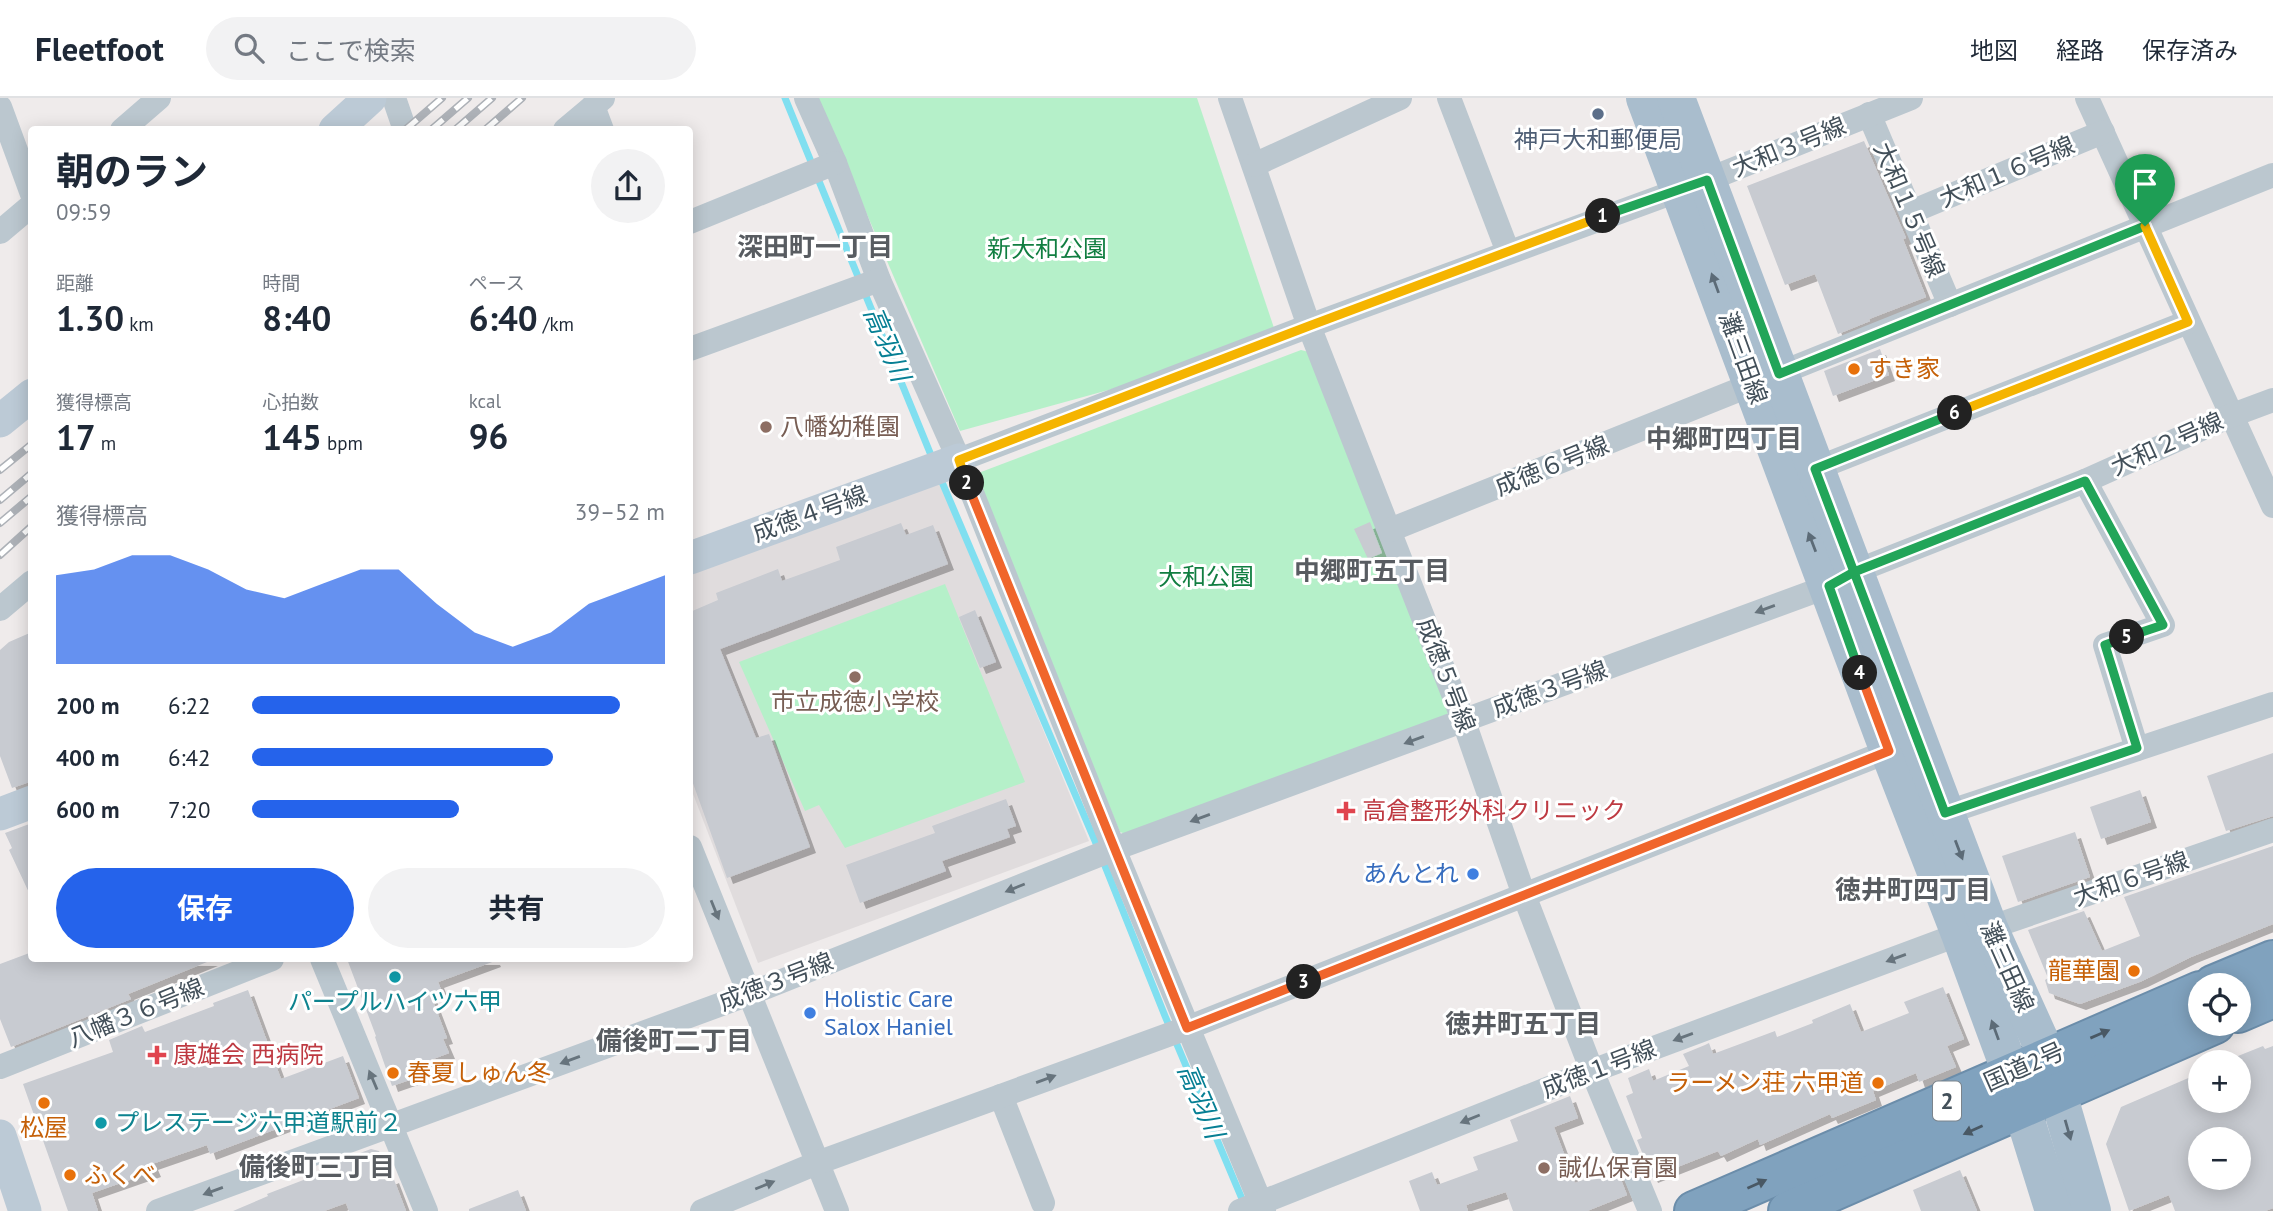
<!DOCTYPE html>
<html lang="ja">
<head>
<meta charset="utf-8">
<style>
	body { margin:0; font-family:"PT Sans","Noto Sans JP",sans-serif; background:#f2f2f3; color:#1f2937; height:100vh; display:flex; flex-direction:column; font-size:26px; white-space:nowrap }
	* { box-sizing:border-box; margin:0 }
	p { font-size:23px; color:#747a83 }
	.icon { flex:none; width:38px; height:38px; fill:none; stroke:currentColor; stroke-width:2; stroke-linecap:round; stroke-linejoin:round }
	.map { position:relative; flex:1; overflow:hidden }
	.details { position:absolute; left:28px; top:28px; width:665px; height:836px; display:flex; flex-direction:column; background:#fff; border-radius:7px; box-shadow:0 4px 18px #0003 }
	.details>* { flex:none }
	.buttons { position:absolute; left:2188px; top:875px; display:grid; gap:14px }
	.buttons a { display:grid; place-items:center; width:63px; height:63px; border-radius:50%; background:#fff; box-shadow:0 4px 18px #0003; font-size:35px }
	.pin { position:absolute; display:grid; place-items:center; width:60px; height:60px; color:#fff; margin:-72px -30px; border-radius:50% 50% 50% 0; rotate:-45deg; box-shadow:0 0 7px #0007 }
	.pin .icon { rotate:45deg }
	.km { position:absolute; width:35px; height:35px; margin:-18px; border-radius:50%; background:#222; color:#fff; font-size:19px; line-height:35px; text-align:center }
	.round { display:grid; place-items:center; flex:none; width:74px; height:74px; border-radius:37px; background:#f2f2f3 }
	.headline { display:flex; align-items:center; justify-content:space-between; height:119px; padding:0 28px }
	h1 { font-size:38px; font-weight:700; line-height:52px }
	.figures { display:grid; grid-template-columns:repeat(3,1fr); gap:10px; height:119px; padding:7px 28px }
	.figures div { display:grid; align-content:center }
	.figures b { font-size:35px; font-weight:700 }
	.figures small { font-size:19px; font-weight:400 }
	.figures p { font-size:19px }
	.chart { height:196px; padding:14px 28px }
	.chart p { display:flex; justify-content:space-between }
	.chart svg { width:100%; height:126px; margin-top:7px; fill:#2563eb; opacity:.7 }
	.primary-button { display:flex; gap:14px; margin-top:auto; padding:14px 28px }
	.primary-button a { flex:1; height:80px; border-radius:42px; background:#2563eb; color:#fff; font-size:28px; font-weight:700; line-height:80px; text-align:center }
	.primary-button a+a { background:#f2f2f3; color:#1f2937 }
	ul { padding:0 28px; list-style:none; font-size:23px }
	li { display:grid; grid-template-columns:112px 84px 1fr; align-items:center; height:52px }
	li i { height:18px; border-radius:9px; background:#2563eb }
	header { display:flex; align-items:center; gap:42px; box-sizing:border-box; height:98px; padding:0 35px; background:#fff; border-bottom:2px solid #e0e1e3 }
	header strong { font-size:33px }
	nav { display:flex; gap:38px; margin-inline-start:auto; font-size:24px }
	.search { width:490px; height:63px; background:#f2f2f3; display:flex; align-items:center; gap:18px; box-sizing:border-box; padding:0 24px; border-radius:38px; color:#747a83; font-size:26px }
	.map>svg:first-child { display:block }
	.education { fill:#e0dcdd }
	.green { fill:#b5f0c9 }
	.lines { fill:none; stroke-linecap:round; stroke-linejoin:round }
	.stream { stroke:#80dff0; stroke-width:7 }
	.building { fill:#c8cbd1; fill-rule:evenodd; filter:url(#shadow) }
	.highway-casing { stroke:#6b8daa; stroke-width:42 }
	.street { stroke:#bbc7cf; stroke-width:24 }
	.secondary { stroke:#bccad6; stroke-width:33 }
	.primary { stroke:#a9bdcd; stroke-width:38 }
	.highway { stroke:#80a2be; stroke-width:38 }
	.rail-casing { stroke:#adb1b7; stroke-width:8 }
	.rail { stroke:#fff; stroke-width:5; stroke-dasharray:16; stroke-linecap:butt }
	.oneway { fill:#5c6b77 }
	.oneway2 { fill:#67747d }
	.oneway3 { fill:#495864 }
	.split-1-casing { stroke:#fff; stroke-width:14 }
	.split-2-casing { stroke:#fff; stroke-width:14 }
	.split-3-casing { stroke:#fff; stroke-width:14 }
	.split-4-casing { stroke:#fff; stroke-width:14 }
	.split-5-casing { stroke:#fff; stroke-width:14 }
	.split-6-casing { stroke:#fff; stroke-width:14 }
	.split-7-casing { stroke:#fff; stroke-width:14 }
	.split-1 { stroke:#22a559; stroke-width:9 }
	.split-2 { stroke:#f5b400; stroke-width:9 }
	.split-3 { stroke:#f0652b; stroke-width:9 }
	.split-4 { stroke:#f0652b; stroke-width:9 }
	.split-5 { stroke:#22a559; stroke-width:9 }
	.split-6 { stroke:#22a559; stroke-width:9 }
	.split-7 { stroke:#f5b400; stroke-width:9 }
	.service-dot { fill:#5c6f8a; stroke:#fff; stroke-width:2.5 }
	.food-dot { fill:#e8710a; stroke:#fff; stroke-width:2.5 }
	.education-dot { fill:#8d6e63; stroke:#fff; stroke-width:2.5 }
	.health-dot { fill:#e0444e; stroke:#fff; stroke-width:2.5 }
	.shop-dot { fill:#3f7fe0; stroke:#fff; stroke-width:2.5 }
	.culture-dot { fill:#0f9aa8; stroke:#fff; stroke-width:2.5 }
	.labels { text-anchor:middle; stroke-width:6; stroke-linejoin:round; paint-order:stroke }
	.shield { fill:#fff; stroke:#7b848c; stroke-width:2 }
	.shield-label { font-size:23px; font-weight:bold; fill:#43505a }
	.service-label { font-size:24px; fill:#4e5e75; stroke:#fff }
	.street-label { font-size:24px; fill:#43505a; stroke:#fff }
	.park-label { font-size:24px; fill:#117e41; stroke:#fff }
	.food-label { font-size:24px; fill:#c56008; stroke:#fff; text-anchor:start }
	.education-label { font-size:24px; fill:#785e54; stroke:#fff; text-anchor:start }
	.health-label { font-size:24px; fill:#be3a42; stroke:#fff; text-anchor:start }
	.shop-label { font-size:24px; fill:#366cbe; stroke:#fff; text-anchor:end }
	.culture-label { font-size:24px; fill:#0d838f; stroke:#fff }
	.neighbourhood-label { font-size:26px; font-weight:bold; fill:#585c61; stroke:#fff }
	.water-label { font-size:26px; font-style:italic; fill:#067f94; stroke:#fff }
</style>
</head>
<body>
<header>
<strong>Fleetfoot</strong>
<div class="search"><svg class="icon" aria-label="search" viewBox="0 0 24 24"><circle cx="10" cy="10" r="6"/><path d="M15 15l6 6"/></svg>ここで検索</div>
<nav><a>地図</a><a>経路</a><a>保存済み</a></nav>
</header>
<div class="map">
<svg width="2273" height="1113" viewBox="0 0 2273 1113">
	<defs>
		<filter id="shadow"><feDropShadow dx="6" dy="6" stdDeviation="0" flood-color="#0004"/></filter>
	</defs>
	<rect width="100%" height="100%" fill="#efebeb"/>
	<polygon class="education" points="937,375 1089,743 758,865 690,688 690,471"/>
	<g class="green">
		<polygon points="817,0 1197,0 1279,245 960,333"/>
		<polygon points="1301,252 1309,254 1451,613 1443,619 1134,739 1120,734 975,386 981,374"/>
		<polygon points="945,486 1025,684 845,750 819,707 805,713 739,564"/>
	</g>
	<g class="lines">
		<g class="stream">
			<polyline points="785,0 933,362"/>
			<polyline points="939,377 1095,743 1165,918 1245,1108"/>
		</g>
	</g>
	<g class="building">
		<polygon points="1864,43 1906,140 1903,141 1926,199 1869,221 1870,223 1838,236 1815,176 1785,187 1747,88"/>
		<polygon points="1880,251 1889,277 1833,298 1824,273"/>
		<polygon points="1370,424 1382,455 1368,461 1354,431"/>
		<polygon points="901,425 906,437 933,427 948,466 720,551 756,640 769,636 810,749 727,780 690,677 690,514 718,502 716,495 778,471 782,483 840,462 836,449"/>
		<polygon points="975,512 996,564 980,570 959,519"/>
		<polygon points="32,534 32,683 12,690 0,658 0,552 9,544"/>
		<polygon points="2273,655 2273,718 2226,733 2207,678"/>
		<polygon points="2140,692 2151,724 2101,741 2090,709"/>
		<polygon points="1006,701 1016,728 1007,731 1010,739 942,763 946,773 860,805 846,767 935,735 932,728"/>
		<polygon points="32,725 32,801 9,752 12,750 5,735"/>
		<polygon points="2075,734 2090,779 2018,804 2002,758"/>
		<polygon points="2273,748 2273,826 2191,859 2142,883 2080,906 2049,895 2045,882 2048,880 2028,832 2084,813 2102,853 2140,838 2124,799"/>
		<polygon points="32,854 32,861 212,862 128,896 131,901 11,949 0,921 0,866"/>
		<polygon points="347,861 494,861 495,863 438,884 442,894 431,898 447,940 443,941 449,955 425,964 428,970 416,975 418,979 392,988 375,939 376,938"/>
		<polygon points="1943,889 1964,941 1947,948 1956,969 1919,984 1916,975 1873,993 1876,1002 1832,1020 1830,1016 1760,1047 1758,1041 1721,1058 1718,1053 1652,1079 1637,1042 1642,1040 1626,998 1633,995 1628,980 1649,971 1653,983 1689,968 1683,956 1705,947 1709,945 1713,956 1775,933 1777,939 1813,925 1812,922 1850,906 1861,934 1909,915 1904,904"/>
		<polygon points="248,892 281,981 343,958 359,1000 210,1056 207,1047 152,1066 155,1073 92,1095 98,1113 68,1113 23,986 113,954 109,942 142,928 145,934 214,908 213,905"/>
		<path d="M2263,948l2,3 8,-3v162l-8,3h-90l-6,-16 -40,16 -23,-67 15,-37 79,-34v28h38v-45zM2200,1041h38v39h-38z"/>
		<polygon points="1570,998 1578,1020 1554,1029 1575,1085 1616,1069 1627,1097 1587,1113 1513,1113 1506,1094 1466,1107 1468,1113 1420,1113 1409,1083 1432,1074 1437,1087 1478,1072 1473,1059 1518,1043 1510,1022"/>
		<polygon points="371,1051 379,1053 389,1081 393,1079 406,1113 349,1113 346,1105 324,1113 233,1113 268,1098 267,1096 332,1071 330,1066"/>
		<polygon points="1960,1072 1977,1113 1921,1113 1913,1092"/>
		<polygon points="518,1092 526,1113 469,1113 469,1111"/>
	</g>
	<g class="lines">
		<g class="highway-casing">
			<g id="highway">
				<polyline points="2213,887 2273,862"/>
				<polyline points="2238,915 2273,900"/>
				<polyline points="1694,1113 2200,893"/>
				<polyline points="1788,1113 2215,926"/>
			</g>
		</g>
		<g class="street">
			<polyline points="394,0 405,32"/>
			<polyline points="806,0 835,65 879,182"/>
			<polyline points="1230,0 1309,228 1464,624 1524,797 1592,973 1650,1113"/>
			<polyline points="1449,0 1508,154"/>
			<polyline points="2087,0 2273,408"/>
			<polyline points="593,8 602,32"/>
			<polyline points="0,9 32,96"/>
			<polyline points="1869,16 1950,207"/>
			<polyline points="122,32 159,0"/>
			<polyline points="565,32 603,0"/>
			<polyline points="1254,67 1400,0"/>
			<polyline points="1911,114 2103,34"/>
			<polyline points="690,124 835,65"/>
			<polyline points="0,134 32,107"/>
			<polyline points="690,251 879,182 959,362 1114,751 1829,488 1854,474 2085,383 2230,318 2273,302"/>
			<polyline points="959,362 1309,228 1707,82 1911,0"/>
			<polyline points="1815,371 2188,224"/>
			<polyline points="2085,383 2163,527 2105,547 2137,651"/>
			<polyline points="1390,432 2273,77"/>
			<polyline points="0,511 32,484"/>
			<polyline points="1945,715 2273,606"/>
			<polyline points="690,749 837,1113"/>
			<polyline points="1989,830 2273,732"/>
			<polyline points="322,861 426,1113"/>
			<polyline points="0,969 272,861"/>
			<polyline points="1001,998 1043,1105"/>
			<polyline points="158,1113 749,896 1114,751 1264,1113"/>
			<polyline points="702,1113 817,1065 1187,930 1889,653"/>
			<polyline points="1240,1113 1592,973 1960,836"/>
		</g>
		<g class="secondary">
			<polyline points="335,32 370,0"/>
			<polyline points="0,323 32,297"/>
			<polyline points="690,460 959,362"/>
			<polyline points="0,716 32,704"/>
			<polyline points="0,1038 25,1113"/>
		</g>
		<g class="primary">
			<polyline points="1645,0 1889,653 1960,836 2011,975 2054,1113"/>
			<polyline points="1676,0 1989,830 2047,958 2092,1113"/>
		</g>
		<use href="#highway" class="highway"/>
		<g class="rail-casing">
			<g id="rail">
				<polyline points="405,32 442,0"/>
				<polyline points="431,32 468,0"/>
				<polyline points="455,32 492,0"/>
				<polyline points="485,32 522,0"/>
				<polyline points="0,372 32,346"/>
				<polyline points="0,402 32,375"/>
				<polyline points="0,425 32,398"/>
				<polyline points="0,457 32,428"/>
			</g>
		</g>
		<use href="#rail" class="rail"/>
	</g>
	<defs><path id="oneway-solid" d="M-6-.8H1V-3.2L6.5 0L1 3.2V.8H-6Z" transform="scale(1.75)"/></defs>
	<g class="oneway">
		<use href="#oneway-solid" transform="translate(1715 185) rotate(-110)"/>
		<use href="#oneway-solid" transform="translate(1812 444) rotate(-111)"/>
		<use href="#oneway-solid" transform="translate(1959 752) rotate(69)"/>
		<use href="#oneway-solid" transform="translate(1995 932) rotate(-110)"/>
		<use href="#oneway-solid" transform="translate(2068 1032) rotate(74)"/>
	</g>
	<g class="oneway2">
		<use href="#oneway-solid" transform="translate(1765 511) rotate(160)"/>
		<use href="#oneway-solid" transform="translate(1414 642) rotate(160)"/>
		<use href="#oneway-solid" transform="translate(1200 720) rotate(160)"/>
		<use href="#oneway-solid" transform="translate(1015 790) rotate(158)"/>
		<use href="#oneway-solid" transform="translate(715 812) rotate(68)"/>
		<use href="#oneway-solid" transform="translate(1896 860) rotate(160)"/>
		<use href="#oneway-solid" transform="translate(1683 939) rotate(160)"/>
		<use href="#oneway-solid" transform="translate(570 962) rotate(160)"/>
		<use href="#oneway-solid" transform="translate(1046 981) rotate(-20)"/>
		<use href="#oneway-solid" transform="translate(373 982) rotate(-113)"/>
		<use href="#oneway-solid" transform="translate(1470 1021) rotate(158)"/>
		<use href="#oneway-solid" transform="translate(765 1087) rotate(-22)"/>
		<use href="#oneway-solid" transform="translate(213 1093) rotate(160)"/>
	</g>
	<g class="oneway3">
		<use href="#oneway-solid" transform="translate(2100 936) rotate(-23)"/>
		<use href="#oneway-solid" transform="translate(1973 1032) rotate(156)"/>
		<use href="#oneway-solid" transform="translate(1757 1086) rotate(-24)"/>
	</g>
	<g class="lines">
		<g class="split-1-casing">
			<polyline id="split-1" points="1603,118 1707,82 1779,276 2145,128"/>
		</g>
		<g class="split-2-casing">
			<polyline id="split-2" points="967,385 959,362 1309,228 1603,118"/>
		</g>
		<g class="split-3-casing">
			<polyline id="split-3" points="967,385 1187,930 1304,884"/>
		</g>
		<g class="split-4-casing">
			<polyline id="split-4" points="1304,884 1889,653 1860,575"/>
		</g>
		<g class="split-5-casing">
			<polyline id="split-5" points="1860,575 1829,488 1854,474 1945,715 2137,650 2105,547 2127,539"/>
		</g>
		<g class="split-6-casing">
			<polyline id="split-6" points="1955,315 1815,371 1854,474 2085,383 2163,527 2127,539"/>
		</g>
		<g class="split-7-casing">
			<polyline id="split-7" points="1955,315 2188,224 2145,128"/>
		</g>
		<use href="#split-1" class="split-1"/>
		<use href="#split-2" class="split-2"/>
		<use href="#split-3" class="split-3"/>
		<use href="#split-4" class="split-4"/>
		<use href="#split-5" class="split-5"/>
		<use href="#split-6" class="split-6"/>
		<use href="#split-7" class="split-7"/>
	</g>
	<circle class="service-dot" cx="1598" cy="16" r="7"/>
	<g class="food-dot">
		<circle cx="1854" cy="271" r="7"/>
		<circle cx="2134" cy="873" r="7"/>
		<circle cx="393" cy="975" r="7"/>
		<circle cx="1878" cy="985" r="7"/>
		<circle cx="44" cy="1005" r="7"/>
		<circle cx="70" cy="1077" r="7"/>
	</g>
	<g class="education-dot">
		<circle cx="766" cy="329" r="7"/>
		<circle cx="855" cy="579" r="7"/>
		<circle cx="1544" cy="1070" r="7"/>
	</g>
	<g class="health-dot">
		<path d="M1342.5 702.5h7v7h7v7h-7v7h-7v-7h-7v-7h7z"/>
		<path d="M153.5 946.5h7v7h7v7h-7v7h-7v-7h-7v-7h7z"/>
	</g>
	<g class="shop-dot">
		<circle cx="1473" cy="776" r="7"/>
		<circle cx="810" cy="915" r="7"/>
	</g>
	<g class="culture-dot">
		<circle cx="395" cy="879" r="7"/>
		<circle cx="101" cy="1025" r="7"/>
	</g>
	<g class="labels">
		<rect class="shield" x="1933" y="983.5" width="28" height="39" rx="5"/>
		<g class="shield-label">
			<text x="1947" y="1011">2</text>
		</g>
		<g class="service-label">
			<text x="1598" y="50">神戸大和郵便局</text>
		</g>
		<g class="street-label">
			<text transform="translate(1789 49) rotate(-22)" y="8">大和３号線</text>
			<text transform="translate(2007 74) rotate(-23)" y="8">大和１６号線</text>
			<text transform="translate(1909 112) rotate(67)" y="8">大和１５号線</text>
			<text transform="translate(1743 260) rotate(70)" y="8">灘三田線</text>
			<text transform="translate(2167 346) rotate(-24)" y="8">大和２号線</text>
			<text transform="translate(1552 368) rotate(-22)" y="8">成徳６号線</text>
			<text transform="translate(810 416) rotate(-20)" y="8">成徳４号線</text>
			<text transform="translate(1446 577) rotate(69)" y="8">成徳５号線</text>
			<text transform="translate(1550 591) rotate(-20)" y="8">成徳３号線</text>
			<text transform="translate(2131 781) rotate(-19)" y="8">大和６号線</text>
			<text transform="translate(2007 869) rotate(66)" y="8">灘三田線</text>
			<text transform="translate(776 884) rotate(-21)" y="8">成徳３号線</text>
			<text transform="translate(136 915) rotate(-22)" y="8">八幡３６号線</text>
			<text transform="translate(2024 969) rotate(-24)" y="8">国道2号</text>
			<text transform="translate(1599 971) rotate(-21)" y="8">成徳１号線</text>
		</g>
		<g class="park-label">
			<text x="1047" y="159">新大和公園</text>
			<text x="1206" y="487">大和公園</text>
		</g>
		<g class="food-label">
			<text x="1868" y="279">すき家</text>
			<text x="2120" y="881" text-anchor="end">龍華園</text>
			<text x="407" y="983">春夏しゅん冬</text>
			<text x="1864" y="993" text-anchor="end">ラーメン荘 六甲道</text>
			<text x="44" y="1038" text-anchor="middle">松屋</text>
			<text x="84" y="1085">ふくべ</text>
		</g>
		<g class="education-label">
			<text x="780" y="337">八幡幼稚園</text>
			<text x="855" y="612" text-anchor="middle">市立成徳小学校</text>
			<text x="1558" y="1078">誠仏保育園</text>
		</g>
		<g class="health-label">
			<text x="1362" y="721">高倉整形外科クリニック</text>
			<text x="173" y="965">康雄会 西病院</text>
		</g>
		<g class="shop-label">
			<text x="1459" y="784">あんとれ</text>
			<text x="824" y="909" text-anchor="start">Holistic Care<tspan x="824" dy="28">Salox Haniel</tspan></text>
		</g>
		<g class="culture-label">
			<text x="395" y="912">パープルハイツ六甲</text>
			<text x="115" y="1033" text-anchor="start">プレステージ六甲道駅前２</text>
		</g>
		<g class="neighbourhood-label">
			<text x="815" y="158">深田町一丁目</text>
			<text x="1724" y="350">中郷町四丁目</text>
			<text x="1372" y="482">中郷町五丁目</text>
			<text x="1913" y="801">徳井町四丁目</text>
			<text x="1523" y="935">徳井町五丁目</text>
			<text x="674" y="952">備後町二丁目</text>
			<text x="317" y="1078">備後町三丁目</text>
		</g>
		<g class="water-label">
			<text transform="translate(887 246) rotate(67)" y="9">高羽川</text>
			<text transform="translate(1201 1003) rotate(67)" y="9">高羽川</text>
		</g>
	</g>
</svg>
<div class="buttons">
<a><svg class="icon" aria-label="locate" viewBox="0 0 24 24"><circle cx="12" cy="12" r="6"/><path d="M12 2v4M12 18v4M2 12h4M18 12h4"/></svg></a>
<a>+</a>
<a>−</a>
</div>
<div class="pin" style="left:2145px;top:128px;background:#1e9e55"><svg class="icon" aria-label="arrive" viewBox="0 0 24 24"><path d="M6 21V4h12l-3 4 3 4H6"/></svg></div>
<b class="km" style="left:1603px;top:118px">1</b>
<b class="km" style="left:967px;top:385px">2</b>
<b class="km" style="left:1304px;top:884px">3</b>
<b class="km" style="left:1860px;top:575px">4</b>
<b class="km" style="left:2127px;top:539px">5</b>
<b class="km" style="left:1955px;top:315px">6</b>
<section class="details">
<div class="headline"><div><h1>朝のラン</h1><p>09:59</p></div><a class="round"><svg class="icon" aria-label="share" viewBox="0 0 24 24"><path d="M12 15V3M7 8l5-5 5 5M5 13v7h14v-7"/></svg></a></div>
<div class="figures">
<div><p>距離</p><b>1.30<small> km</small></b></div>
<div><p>時間</p><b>8:40</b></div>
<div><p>ペース</p><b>6:40<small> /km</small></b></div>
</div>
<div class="figures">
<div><p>獲得標高</p><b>17<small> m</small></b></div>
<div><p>心拍数</p><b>145<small> bpm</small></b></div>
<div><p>kcal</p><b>96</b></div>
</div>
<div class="chart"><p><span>獲得標高</span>39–52 m</p>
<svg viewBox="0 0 160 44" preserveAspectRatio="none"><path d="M0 44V13L10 11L20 6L30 6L40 11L50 18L60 21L70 16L80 11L90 11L100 23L110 33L120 38L130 33L140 23L150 18L160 13V44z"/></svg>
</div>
<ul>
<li><b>200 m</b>6:22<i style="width:89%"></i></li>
<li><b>400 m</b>6:42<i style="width:73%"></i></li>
<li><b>600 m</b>7:20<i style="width:50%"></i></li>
</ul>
<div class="primary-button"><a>保存</a><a>共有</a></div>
</section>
</div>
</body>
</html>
